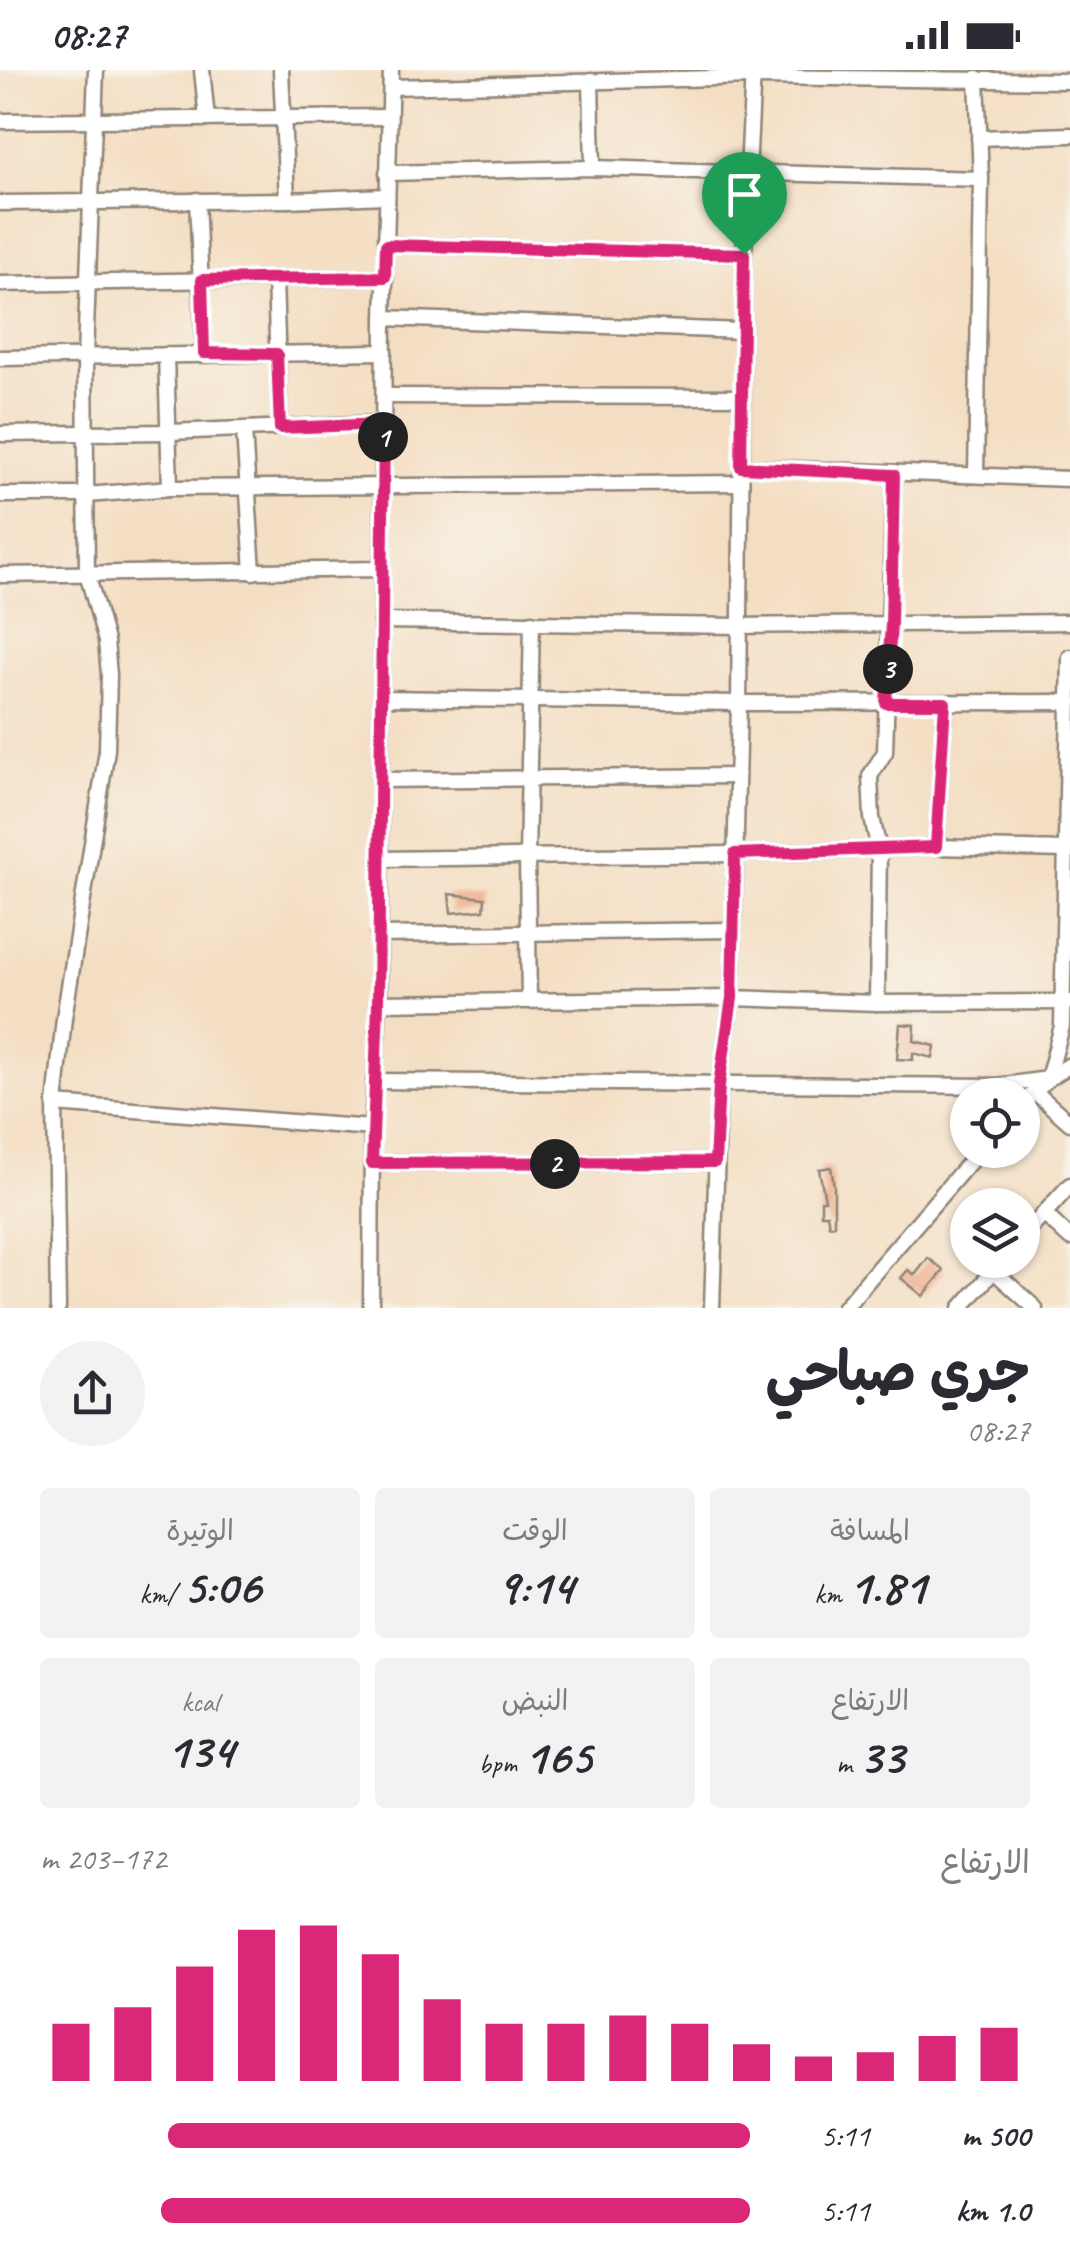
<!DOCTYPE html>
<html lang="ar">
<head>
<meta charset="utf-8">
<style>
	body { margin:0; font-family:Caveat,"Playpen Sans Arabic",sans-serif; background:#f2f2f3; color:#2b2b33; direction:rtl; height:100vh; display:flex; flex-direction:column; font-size:38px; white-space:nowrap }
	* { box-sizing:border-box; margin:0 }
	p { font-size:32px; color:#7c7c81 }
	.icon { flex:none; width:55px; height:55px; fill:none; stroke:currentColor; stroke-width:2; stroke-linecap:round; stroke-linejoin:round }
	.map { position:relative; height:1238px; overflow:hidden; direction:ltr }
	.details { display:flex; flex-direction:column; background:#fff; flex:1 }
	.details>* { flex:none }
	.buttons { position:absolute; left:950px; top:1008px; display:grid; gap:20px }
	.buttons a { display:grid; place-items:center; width:90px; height:90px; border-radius:50%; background:#fff; box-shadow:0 2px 8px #0004; font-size:50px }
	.pin { position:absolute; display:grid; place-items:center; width:85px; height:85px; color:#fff; margin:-102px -42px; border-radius:50% 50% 50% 0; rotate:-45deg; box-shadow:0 0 10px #0007 }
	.pin .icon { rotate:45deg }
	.km { position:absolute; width:50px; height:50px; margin:-25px; border-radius:50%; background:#222; color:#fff; font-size:28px; line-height:50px; text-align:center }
	.round { display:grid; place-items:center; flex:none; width:105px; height:105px; border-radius:52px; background:#f2f2f3 }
	.head { display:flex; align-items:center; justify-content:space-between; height:170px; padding:0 40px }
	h1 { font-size:55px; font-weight:700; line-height:75px }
	.stats { display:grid; grid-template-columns:repeat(3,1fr); gap:15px; height:170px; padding:10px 40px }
	.stats div { display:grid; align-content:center; border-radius:10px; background:#f2f2f3; text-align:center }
	.stats b { font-size:50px; font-weight:700 }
	.stats small { font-size:28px; font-weight:400 }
	.stats p { font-size:28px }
	.chart { height:280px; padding:20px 40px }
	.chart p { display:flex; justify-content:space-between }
	.chart svg { width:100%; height:180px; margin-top:10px; stroke:#db2777; stroke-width:6 }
	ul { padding:0 40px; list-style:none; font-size:32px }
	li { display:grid; grid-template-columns:160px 120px 1fr; align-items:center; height:75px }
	li i { height:25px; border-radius:12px; background:#db2777 }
	.status { display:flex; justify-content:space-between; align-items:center; height:70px; padding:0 50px; background:#fff; direction:ltr }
	.status svg { height:28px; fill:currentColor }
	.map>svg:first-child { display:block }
	.building { fill:#edab85 }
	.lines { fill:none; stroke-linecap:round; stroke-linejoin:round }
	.street-casing { stroke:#908477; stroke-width:19 }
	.street { stroke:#fff; stroke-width:14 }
	.route-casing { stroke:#fff; stroke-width:20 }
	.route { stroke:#db2777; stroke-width:12 }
</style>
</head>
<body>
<div class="status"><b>08:27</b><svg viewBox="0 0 49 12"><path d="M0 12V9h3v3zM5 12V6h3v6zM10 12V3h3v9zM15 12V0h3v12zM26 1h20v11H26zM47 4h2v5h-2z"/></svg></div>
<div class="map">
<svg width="1070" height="1238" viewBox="0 0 1070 1238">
	<rect width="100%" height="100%" fill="#f7f3e8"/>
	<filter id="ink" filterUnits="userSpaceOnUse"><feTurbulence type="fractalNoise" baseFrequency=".01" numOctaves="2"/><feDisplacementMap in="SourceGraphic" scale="20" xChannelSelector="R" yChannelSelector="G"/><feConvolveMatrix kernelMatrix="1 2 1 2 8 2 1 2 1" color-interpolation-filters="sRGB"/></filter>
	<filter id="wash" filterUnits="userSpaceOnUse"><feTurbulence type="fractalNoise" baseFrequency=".0048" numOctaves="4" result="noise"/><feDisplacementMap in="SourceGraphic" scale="40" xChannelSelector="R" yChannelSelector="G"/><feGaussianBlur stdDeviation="2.25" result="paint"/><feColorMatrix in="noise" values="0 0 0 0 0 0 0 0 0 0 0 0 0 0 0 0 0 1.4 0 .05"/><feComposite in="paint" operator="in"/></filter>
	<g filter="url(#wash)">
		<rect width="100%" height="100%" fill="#f4dec3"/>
		<g id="blocks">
			<g class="building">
				<polygon points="449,824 485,828 484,840 451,843"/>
				<polygon points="900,954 915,955 914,971 935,976 933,988 913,983 913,990 897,989"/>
				<polygon points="831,1097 834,1116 834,1155 829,1155 827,1144 821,1144 821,1130 825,1130 819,1099"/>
				<polygon points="928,1188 944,1200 923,1226 901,1208 908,1200 915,1205"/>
			</g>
		</g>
	</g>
	<g filter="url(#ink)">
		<use href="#blocks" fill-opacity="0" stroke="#908477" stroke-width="2.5"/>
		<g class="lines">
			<g class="street-casing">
				<g id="street">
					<polyline points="202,0 207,49"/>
					<polyline points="281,0 287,130"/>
					<polyline points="591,11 593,98"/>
					<polyline points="391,17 753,7 1070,11"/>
					<polyline points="0,51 388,47"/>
					<polyline points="979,68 1070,65"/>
					<polyline points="387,103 593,98 981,109"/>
					<polyline points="197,130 204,283"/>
					<polyline points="0,133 287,130 387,126"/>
					<polyline points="386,175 744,184"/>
					<polyline points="275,209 280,358"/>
					<polyline points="0,214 385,207"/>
					<polyline points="384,248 742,261"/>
					<polyline points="166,285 170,418"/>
					<polyline points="0,288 384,282"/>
					<polyline points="384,326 741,327"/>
					<polyline points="244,360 253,502"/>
					<polyline points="0,364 169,362 384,353"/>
					<polyline points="741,397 1070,409"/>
					<polyline points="976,405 981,109 977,8"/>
					<polyline points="0,425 88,425 170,418 741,413"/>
					<polyline points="0,505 380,499"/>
					<polyline points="381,551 739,556 1070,552"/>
					<polyline points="381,628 739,633 1070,632"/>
					<polyline points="380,710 737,706"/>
					<polyline points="936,777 945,633"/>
					<polyline points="379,789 735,784 936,777 1066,780"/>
					<polyline points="378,865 732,860"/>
					<polyline points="529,931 527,787 532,552"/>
					<polyline points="379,933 732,928 877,933 1070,932"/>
					<polyline points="877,933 879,779 872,748 870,706 885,682 894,405"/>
					<polyline points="374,1011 997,1016 1048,1009 1070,995"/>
					<polyline points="1035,1022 1070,1053"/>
					<polyline points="55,1034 372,1058"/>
					<polyline points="1022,1034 1048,1009 1062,956 1070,587"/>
					<polyline points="372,1093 715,1092"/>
					<polyline points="1044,1144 1070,1168"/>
					<polyline points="1022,1168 1070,1115"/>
					<polyline points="994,1201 1035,1238"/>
					<polyline points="58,1238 55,1034 64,948 107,680 109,605 106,571 87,503 85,287 96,0"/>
					<polyline points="371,1238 372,1058 379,933 384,248 391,0"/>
					<polyline points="712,1238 719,1015 732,928 739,633 744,184 753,0"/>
					<polyline points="844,1238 980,1080"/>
					<polyline points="961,1238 1003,1190"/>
				</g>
			</g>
			<use href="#street" class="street"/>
		</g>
	</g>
	<g class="lines" filter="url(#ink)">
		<g class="route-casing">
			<polygon id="route" points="386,175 744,184 741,397 894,405 891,554 886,633 945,633 936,777 735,784 732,928 719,1015 715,1092 372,1093 378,934 384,354 280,358 277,284 204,283 202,210 385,207"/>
		</g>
		<use href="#route" class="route"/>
	</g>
</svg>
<div class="buttons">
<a><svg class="icon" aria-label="locate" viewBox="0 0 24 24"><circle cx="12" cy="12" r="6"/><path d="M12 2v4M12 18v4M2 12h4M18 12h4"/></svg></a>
<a><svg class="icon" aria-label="layers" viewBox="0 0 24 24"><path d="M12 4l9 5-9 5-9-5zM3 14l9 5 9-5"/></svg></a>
</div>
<div class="pin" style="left:744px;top:184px;background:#1e9e55"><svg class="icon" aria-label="arrive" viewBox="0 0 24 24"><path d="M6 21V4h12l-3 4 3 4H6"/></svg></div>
<b class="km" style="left:383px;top:367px">1</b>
<b class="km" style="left:555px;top:1094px">2</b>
<b class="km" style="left:888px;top:599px">3</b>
</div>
<section class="details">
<div class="head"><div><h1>جري صباحي</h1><p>08:27</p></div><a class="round"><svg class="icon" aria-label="share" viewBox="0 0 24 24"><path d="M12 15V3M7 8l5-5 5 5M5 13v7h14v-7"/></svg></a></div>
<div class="stats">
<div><p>المسافة</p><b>1.81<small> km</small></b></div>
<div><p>الوقت</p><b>9:14</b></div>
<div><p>الوتيرة</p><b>5:06<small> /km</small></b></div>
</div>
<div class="stats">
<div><p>الارتفاع</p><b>33<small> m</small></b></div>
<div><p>النبض</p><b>165<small> bpm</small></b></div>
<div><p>kcal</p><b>134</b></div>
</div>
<div class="chart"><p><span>الارتفاع</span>172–203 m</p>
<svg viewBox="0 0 160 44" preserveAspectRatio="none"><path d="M5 44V30M15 44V26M25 44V16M35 44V7M45 44V6M55 44V13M65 44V24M75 44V30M85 44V30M95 44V28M105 44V30M115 44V35M125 44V38M135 44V37M145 44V33M155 44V31"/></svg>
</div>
<ul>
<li><b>500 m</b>5:11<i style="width:82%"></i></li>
<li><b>1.0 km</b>5:11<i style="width:83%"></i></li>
</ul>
</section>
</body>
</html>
